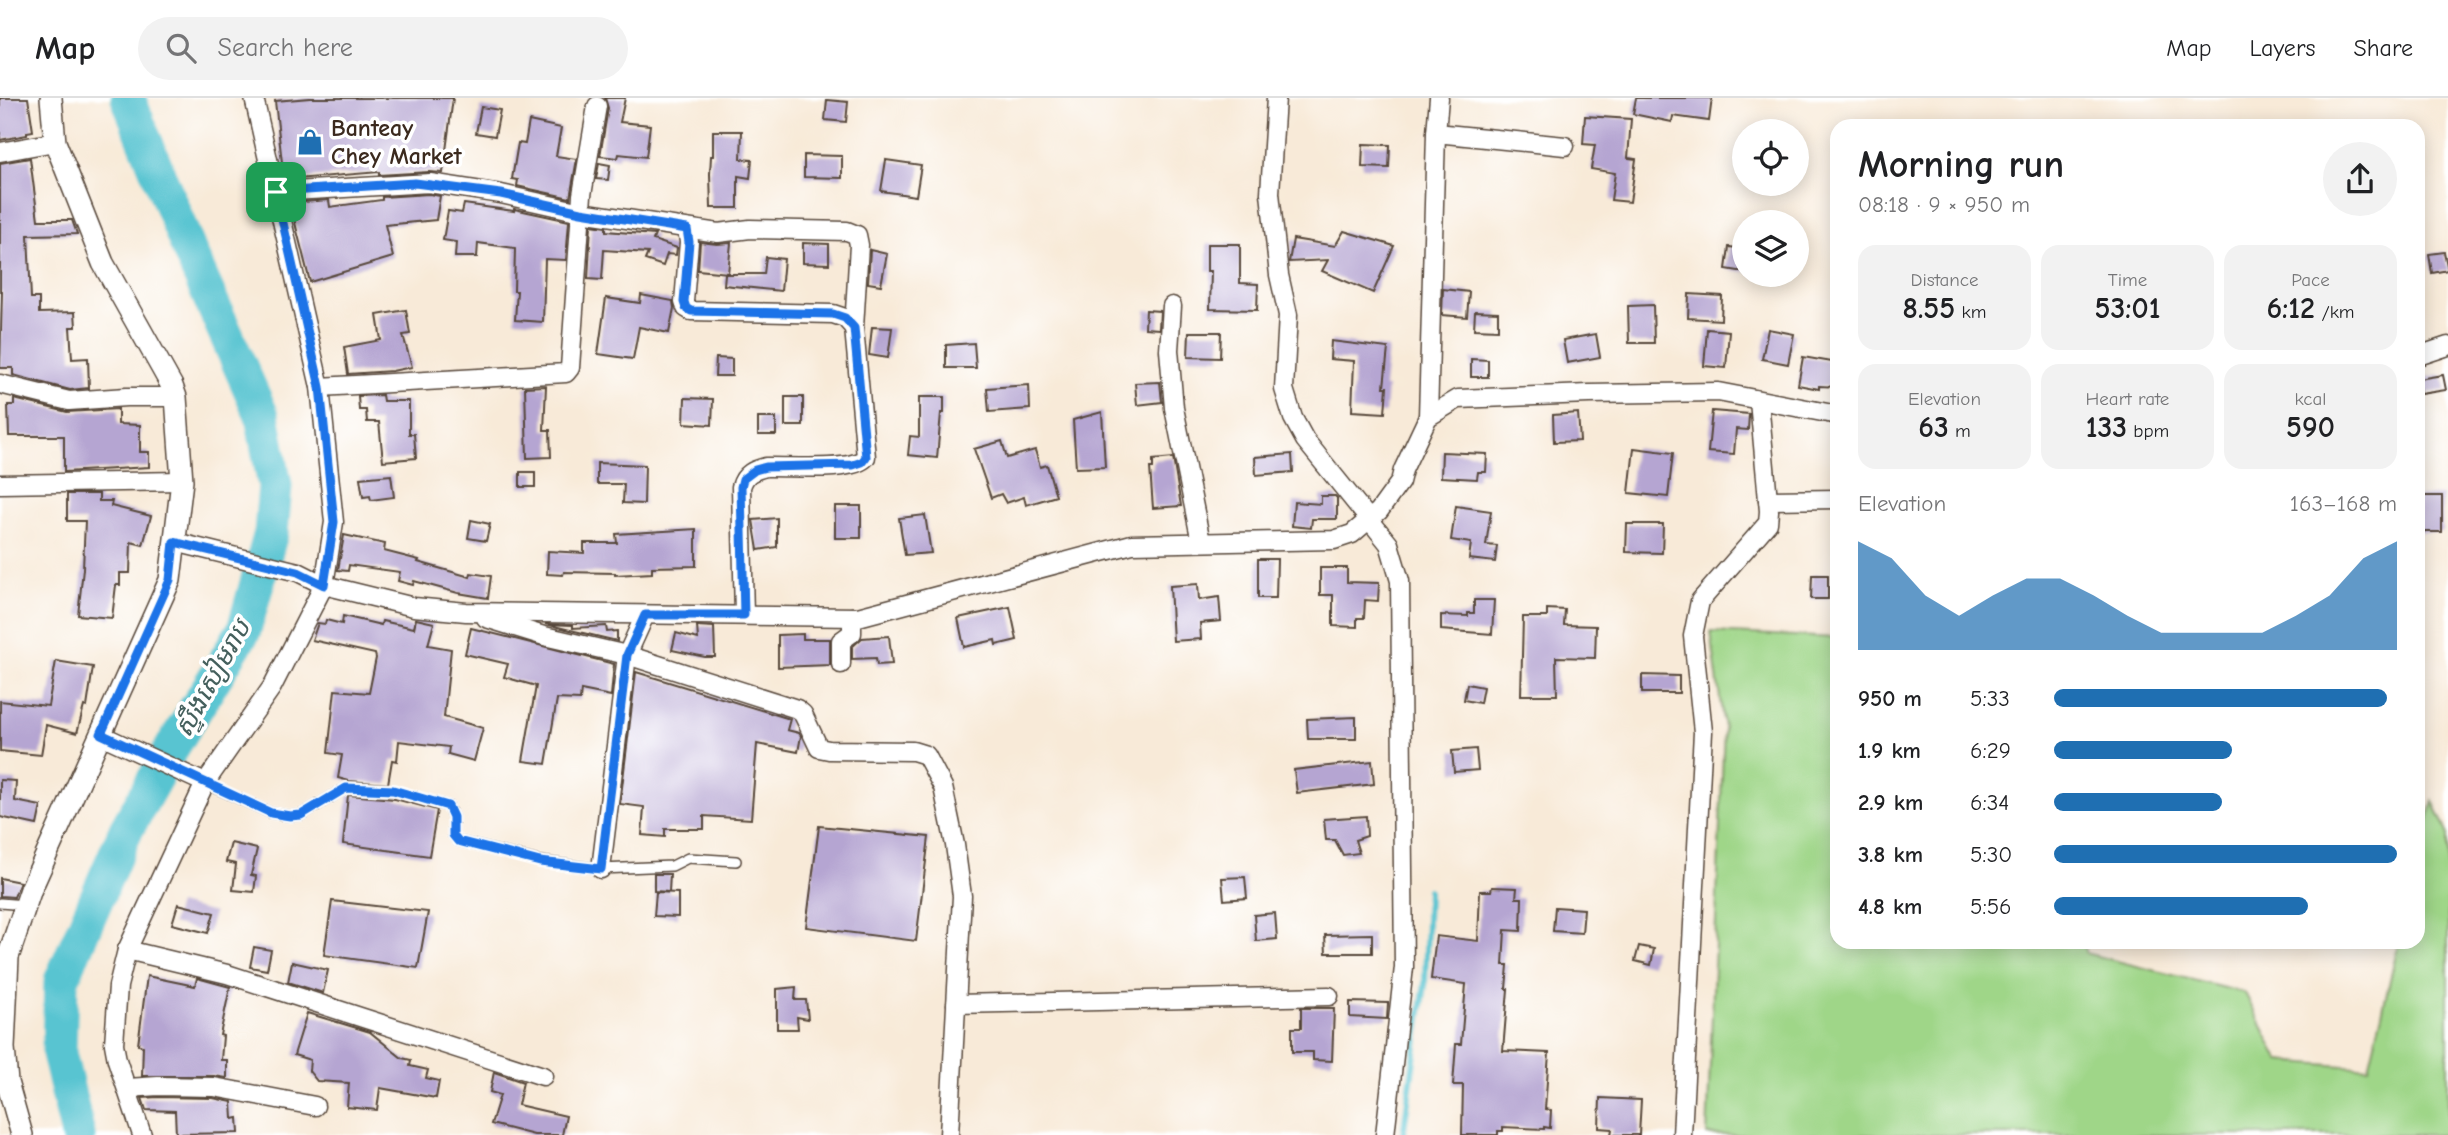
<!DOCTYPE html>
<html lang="en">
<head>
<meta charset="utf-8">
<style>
	body { margin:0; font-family:"Comic Neue","Noto Sans Khmer",sans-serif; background:#f2f2f2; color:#202124; height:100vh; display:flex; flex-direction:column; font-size:26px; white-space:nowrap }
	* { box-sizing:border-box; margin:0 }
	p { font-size:23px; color:#757577 }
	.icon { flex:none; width:38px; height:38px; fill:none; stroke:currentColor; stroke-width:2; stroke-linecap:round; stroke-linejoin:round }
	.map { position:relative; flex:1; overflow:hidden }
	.drawer { position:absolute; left:1830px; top:21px; width:595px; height:830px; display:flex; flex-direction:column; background:#fff; border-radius:21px; box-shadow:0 4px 18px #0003 }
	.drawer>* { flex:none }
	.controls { position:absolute; left:1732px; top:21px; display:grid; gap:14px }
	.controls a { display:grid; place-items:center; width:77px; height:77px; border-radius:50%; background:#fff; box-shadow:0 4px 18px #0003; font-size:35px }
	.pin { position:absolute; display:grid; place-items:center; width:60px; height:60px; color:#fff; margin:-30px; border-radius:14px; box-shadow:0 4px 10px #0006 }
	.round { display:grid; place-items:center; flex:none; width:74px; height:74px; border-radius:37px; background:#f2f2f2 }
	.head { display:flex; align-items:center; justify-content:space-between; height:119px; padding:0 28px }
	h1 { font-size:38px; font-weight:700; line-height:52px }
	.figures { display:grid; grid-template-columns:repeat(3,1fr); gap:10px; height:119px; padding:7px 28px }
	.figures div { display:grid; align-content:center; border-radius:18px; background:#f2f2f2; text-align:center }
	.figures b { font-size:30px; font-weight:700 }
	.figures small { font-size:19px; font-weight:400 }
	.figures p { font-size:19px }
	.chart { height:196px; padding:14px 28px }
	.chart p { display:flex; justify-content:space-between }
	.chart svg { width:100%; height:126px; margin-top:7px; fill:#1f6fb2; opacity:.7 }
	ul { padding:0 28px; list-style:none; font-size:23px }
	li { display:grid; grid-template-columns:112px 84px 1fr; align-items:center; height:52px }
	li i { height:18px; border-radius:9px; background:#1f6fb2 }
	header { display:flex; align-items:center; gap:42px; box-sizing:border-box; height:98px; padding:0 35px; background:#fff; border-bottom:2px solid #e0e0e0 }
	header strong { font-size:33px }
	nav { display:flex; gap:38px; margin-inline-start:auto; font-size:24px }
	.search { width:490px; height:63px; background:#f2f2f2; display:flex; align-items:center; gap:18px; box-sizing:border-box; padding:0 24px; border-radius:38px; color:#757577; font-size:26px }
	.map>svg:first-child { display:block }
	.green { fill:#9fd688; stroke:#6d8053; stroke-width:2 }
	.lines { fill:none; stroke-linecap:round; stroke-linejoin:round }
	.stream { stroke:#58c4d1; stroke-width:6 }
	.river { stroke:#58c4d1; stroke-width:35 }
	.building { fill:#b5a5d2 }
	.service-casing { stroke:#57473a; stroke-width:12 }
	.minor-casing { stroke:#57473a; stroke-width:21 }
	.tertiary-casing { stroke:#57473a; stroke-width:24 }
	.service { stroke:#fff; stroke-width:9 }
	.minor { stroke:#fff; stroke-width:18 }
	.tertiary { stroke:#fff; stroke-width:21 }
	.route-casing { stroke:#fff; stroke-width:14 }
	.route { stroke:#1a73e8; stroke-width:9 }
	.labels { text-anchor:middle; stroke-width:7; stroke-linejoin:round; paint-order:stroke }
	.poi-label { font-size:24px; font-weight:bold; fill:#3b2a1e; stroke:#fff; text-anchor:start }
	.water-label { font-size:26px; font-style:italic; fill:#45605d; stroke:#fff }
</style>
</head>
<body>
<header>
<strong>Map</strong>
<div class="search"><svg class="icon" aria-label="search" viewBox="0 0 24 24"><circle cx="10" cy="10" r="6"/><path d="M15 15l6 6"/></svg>Search here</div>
<nav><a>Map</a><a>Layers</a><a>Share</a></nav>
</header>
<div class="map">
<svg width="2448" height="1037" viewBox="0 0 2448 1037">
	<rect width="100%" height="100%" fill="#fff"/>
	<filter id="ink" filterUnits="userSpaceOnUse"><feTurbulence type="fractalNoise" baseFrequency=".0143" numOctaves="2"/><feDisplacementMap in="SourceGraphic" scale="14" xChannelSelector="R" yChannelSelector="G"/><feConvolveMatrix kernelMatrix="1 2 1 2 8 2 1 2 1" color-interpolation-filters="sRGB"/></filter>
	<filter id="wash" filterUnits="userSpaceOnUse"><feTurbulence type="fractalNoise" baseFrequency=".00686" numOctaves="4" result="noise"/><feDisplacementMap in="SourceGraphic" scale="28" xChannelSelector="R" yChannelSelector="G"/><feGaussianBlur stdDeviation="1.57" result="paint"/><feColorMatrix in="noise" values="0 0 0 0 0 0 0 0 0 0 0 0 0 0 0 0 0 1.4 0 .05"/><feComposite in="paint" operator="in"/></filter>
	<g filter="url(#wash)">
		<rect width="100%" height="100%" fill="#f8ead8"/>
		<polygon class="green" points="1711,534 1837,540 1838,844 2085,844 2085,855 2245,895 2280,963 2369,970 2399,844 2418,844 2419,764 2433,703 2448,737 2448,1037 1707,1037 1724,630"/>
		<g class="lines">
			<polyline class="stream" points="1403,1037 1425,886 1428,792"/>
			<polyline class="river" points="78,1037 59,955 61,883 126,732 171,651 244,532 271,435 275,388 262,318 191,157 128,0"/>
		</g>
		<g id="blocks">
			<g class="building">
				<polygon points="0,0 28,0 33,33 27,34 27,37 0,42"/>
				<polygon points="310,0 453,0 443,75 429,74 379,77 379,74 284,82 275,3"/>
				<polygon points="605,0 625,0 620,24 650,27 646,59 619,56 618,60 600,58 608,10"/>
				<polygon points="1636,0 1712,0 1709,23 1673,18 1672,24 1633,16"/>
				<polygon points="827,2 848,4 846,24 825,22"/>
				<polygon points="481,9 500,12 495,38 476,35"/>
				<polygon points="1585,18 1631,21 1628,60 1636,61 1630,104 1611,102 1615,75 1591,71 1595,47 1583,46"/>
				<polygon points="529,23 561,30 556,58 577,61 570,100 517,88 518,82 512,81 518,45 525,46"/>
				<polygon points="713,33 742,33 741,61 752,62 750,80 738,78 738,110 711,110 710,76 711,58 713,58"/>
				<polygon points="1363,46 1390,47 1389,70 1362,69"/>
				<polygon points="804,57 842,58 842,80 804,79"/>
				<polygon points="30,60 38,122 72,122 77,136 28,137 31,200 39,200 39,215 75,214 76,229 70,229 72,261 88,260 89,290 70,292 13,277 13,270 0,270 2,193 0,193 0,65"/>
				<polygon points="886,62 921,67 916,98 881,93"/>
				<polygon points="599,65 610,67 608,82 596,81"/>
				<polygon points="429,96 440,98 436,122 385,127 393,159 310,184 290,105 329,102 330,109 382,102 382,99"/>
				<polygon points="464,106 514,113 514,111 569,123 566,162 545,161 543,224 515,222 517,193 514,193 515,150 478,145 477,159 455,159 456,144 443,142 448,113 462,115"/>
				<polygon points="591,127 606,129 606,133 655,137 653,142 677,150 676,157 667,156 663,168 645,162 648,155 604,152 602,182 588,181"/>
				<polygon points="1344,133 1394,148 1373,195 1322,173 1328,162 1289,164 1293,141 1335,148"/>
				<polygon points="700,144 717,146 731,145 728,175 698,172"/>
				<polygon points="803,145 829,146 829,166 803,165"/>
				<polygon points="1207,146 1240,146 1240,185 1258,186 1257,212 1210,211 1211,173 1207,173"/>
				<polygon points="1729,149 1745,151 1745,174 1726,171"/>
				<polygon points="870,152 887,156 881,187 868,185"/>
				<polygon points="2444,154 2448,172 2432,175 2429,156"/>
				<polygon points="766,159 784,161 781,193 724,187 725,176 764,176"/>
				<polygon points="1443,191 1469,194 1467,219 1442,217"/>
				<polygon points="1689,196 1722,198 1721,222 1688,220"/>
				<polygon points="641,197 673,203 674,210 669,235 639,229 633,261 598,256 606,200 640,205"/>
				<polygon points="1653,207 1654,245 1629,245 1628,208"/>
				<polygon points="406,212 410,236 403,237 412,269 392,273 348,276 344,249 381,242 377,217"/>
				<polygon points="1146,212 1160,213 1159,231 1145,230"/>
				<polygon points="1475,213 1498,214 1498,232 1474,231"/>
				<polygon points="872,229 892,230 888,260 869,257"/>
				<polygon points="1707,231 1729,233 1726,270 1704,268"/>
				<polygon points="1768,231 1794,236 1788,266 1762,261"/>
				<polygon points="1189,234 1221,234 1220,260 1188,259"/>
				<polygon points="1596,236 1600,259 1567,265 1563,242"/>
				<polygon points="1331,243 1388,250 1384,289 1387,289 1385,315 1352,313 1354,263 1330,261"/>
				<polygon points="974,245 976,270 946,270 946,247"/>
				<polygon points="1803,259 1838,265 1838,289 1819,288 1819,291 1798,287"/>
				<polygon points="716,260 732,261 732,278 715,278"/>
				<polygon points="1471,261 1488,262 1488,279 1471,279"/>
				<polygon points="2443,277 2446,292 2420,296 2418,281"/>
				<polygon points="1160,284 1162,304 1137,307 1135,285"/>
				<polygon points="1029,287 1030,311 989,314 987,290"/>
				<polygon points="546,288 544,332 550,332 551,359 527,360 525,289"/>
				<polygon points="382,297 383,303 409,303 409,336 414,336 416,360 383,363 379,324 367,324 366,312 359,312 358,298"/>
				<rect x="785" y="299" width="18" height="29"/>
				<polygon points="919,299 944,299 944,315 941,315 937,360 908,357 910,338 919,339"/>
				<polygon points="685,300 713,301 712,327 684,325"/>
				<polygon points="14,301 67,314 118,311 118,326 140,327 140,354 149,354 149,369 64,374 64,338 9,338 8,307 14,307"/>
				<polygon points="1712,313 1749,316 1748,332 1736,331 1734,356 1708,354"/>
				<polygon points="1102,314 1105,369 1076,370 1073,322"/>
				<polygon points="1578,315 1580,343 1554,344 1553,317"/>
				<rect x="758" y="320" width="18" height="17"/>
				<polygon points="1002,343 1007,360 1035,352 1040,369 1047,367 1056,398 1026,407 1024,399 1006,405 1001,396 991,400 974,351"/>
				<polygon points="1634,350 1673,355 1668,399 1629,395"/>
				<polygon points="1442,354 1487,356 1486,374 1478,374 1477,381 1441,379"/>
				<polygon points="1292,356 1293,374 1256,377 1255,359"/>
				<polygon points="1173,360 1181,408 1153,410 1150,370 1153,370 1153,362"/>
				<polygon points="597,365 645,367 644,406 623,405 624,386 597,386"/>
				<rect x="520" y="374" width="15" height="15"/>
				<polygon points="391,377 394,399 371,402 370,398 363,399 360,380"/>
				<polygon points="67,396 99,396 99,403 112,403 111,408 151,418 143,447 131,444 130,475 120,475 120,487 116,487 112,520 78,517 83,471 85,423 67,423"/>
				<polygon points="1321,398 1335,398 1337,400 1337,421 1312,421 1311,430 1292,428 1294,404 1321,406"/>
				<rect x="2418" y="398" width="24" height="36"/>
				<rect x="835" y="408" width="26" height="32"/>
				<polygon points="1456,408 1491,413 1486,447 1497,448 1495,464 1469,461 1471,445 1451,442"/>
				<polygon points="925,417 931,455 905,457 899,420"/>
				<polygon points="777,420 777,449 758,452 753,422"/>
				<polygon points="471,422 490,426 486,443 468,440"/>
				<polygon points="1627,426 1663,426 1662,455 1626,454"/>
				<polygon points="696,431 696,468 652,469 652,475 615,477 615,475 564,474 563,477 547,476 548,453 584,455 584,445 617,445 616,436"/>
				<polygon points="344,437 385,446 384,453 419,462 418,464 470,479 471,475 491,478 488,500 458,495 414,483 413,487 398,483 400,474 349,467 348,473 338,472"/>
				<polygon points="1258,461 1277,461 1276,500 1258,500"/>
				<polygon points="1320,470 1347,470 1347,484 1379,485 1378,503 1365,502 1364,520 1357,520 1357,529 1333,528 1333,497 1320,497"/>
				<polygon points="1812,477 1828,477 1828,501 1811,501"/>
				<polygon points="1198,486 1199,502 1219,499 1221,523 1200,525 1201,541 1173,543 1170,488"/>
				<polygon points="1474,502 1494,502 1492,536 1441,532 1441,517 1468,518 1468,515 1474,515"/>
				<polygon points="1010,509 1017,542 996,547 995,542 964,549 958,520"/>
				<polygon points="1547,511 1565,512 1564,527 1596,528 1595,560 1556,559 1557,597 1521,597 1523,519 1547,519"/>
				<polygon points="343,518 381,527 382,523 414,530 416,521 434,525 428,547 451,551 444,619 483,630 474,663 448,656 449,649 399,643 397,663 392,662 388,686 349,683 338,680 342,657 328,655 335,592 369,595 376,560 375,556 312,542 318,525 325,526 326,522 342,526"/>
				<polygon points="545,526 573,527 573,530 606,528 607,534 617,533 617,543"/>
				<polygon points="697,528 714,529 715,559 705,559 672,552 676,535 698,541"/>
				<polygon points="471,530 614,566 611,598 581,592 580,602 557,601 546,666 523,663 536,588 504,579 508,566 465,556"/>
				<polygon points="803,536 803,541 830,541 830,567 778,569 778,537"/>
				<polygon points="889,538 892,566 877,567 876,560 852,561 852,549 862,540"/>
				<polygon points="56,563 93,569 87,609 84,608 77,635 46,627 41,657 0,653 0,603 48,608"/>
				<polygon points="636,574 790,621 787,632 799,635 801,638 798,654 757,646 751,721 704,718 704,731 665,731 665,739 642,737 644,709 620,706"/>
				<polygon points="1642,577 1679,578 1679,595 1642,595"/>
				<polygon points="1467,586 1483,589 1480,605 1464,602"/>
				<polygon points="1356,619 1356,641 1308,641 1307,621"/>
				<polygon points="1476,651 1478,672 1454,674 1452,653"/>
				<polygon points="1372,663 1374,686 1297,695 1294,672"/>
				<polygon points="0,682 16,683 15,703 41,708 37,727 0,719"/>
				<polygon points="348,697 395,701 437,712 429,758 343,746"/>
				<polygon points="1366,718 1367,738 1355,742 1359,755 1343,757 1335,742 1326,742 1324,721"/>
				<polygon points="819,728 929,739 916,843 806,829"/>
				<polygon points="231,745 257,751 251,777 256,778 254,794 233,792 236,766 226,764"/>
				<polygon points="654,776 670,776 669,794 654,793"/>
				<polygon points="1245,779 1247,800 1224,802 1222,780"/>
				<polygon points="0,780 20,784 14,799 0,798"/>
				<polygon points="1492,789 1517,790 1516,800 1522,800 1521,833 1505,832 1503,867 1508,867 1506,891 1508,891 1503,953 1549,955 1545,1011 1551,1012 1550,1030 1544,1029 1544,1031 1503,1029 1503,1033 1498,1033 1498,1037 1462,1037 1463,987 1453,987 1456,946 1461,946 1466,886 1431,881 1436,838 1478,843 1480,793 1491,793"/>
				<polygon points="656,794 678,795 678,819 654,818"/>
				<polygon points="332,803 428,814 418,870 324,857"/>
				<polygon points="178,806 214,815 208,835 172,826"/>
				<polygon points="1555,809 1584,811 1582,835 1553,833"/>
				<polygon points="1275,815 1277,841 1256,843 1254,817"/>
				<polygon points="1372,836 1372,855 1326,855 1325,837"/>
				<polygon points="1639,848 1654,851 1651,867 1635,863"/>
				<polygon points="254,849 271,852 267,872 250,869"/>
				<polygon points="292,864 328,872 323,895 288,884"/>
				<polygon points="147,878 195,888 197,880 230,889 220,937 223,938 221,962 227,962 227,980 214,978 142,978 143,948 138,947"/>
				<polygon points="796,889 795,902 806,902 808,921 797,919 798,931 777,931 777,891"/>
				<polygon points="1350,904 1388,905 1387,921 1350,919"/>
				<polygon points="1301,910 1334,910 1332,963 1313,962 1313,954 1292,954 1292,930 1301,930"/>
				<polygon points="307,915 370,934 402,960 411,962 410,968 428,972 426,980 439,983 436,1000 380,990 377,1012 347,1009 349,985 317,983 309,973 310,962 294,957"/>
				<polygon points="494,974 523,984 518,1007 566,1018 562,1037 534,1037 491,1026 500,997 490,994"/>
				<polygon points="158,999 213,1000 232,1004 233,1021 238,1020 239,1035 176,1036 175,1013 146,1012 142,1000"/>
				<polygon points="1600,1000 1641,1002 1639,1037 1611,1037 1612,1031 1599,1030"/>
			</g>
		</g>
	</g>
	<g filter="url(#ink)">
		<use href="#blocks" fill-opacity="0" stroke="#57473a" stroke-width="2"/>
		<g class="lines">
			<g class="service-casing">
				<g id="service">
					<polyline points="205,685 271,715 290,718 301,717 346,690 393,693 448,708 453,719 453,737 458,743 539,763 601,771 672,768 688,760 736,763"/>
					<polyline points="0,805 25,807"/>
				</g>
			</g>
			<g class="minor-casing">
				<g id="minor">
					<polyline points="1276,0 1270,95 1279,177 1288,217 1284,291 1293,320 1305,342 1389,446 1400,483 1404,869 1385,1037"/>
					<polyline points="1436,35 1565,48"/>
					<polyline points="0,54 55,44"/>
					<path d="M276,94l154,-9 71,11 80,18 137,21 32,-4 97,2 10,4 2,10 -5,83 12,129c-14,16 -77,9 -100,10 -12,3 -21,6 -25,20l3,128"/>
					<polyline points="687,131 689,144 684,204 686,210 691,213 833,216 845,220 854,230"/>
					<polyline points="1172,208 1169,252 1174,310 1201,444"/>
					<polyline points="2418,258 2448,248"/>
					<polyline points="0,286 69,303 126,299 176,299"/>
					<polyline points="320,289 566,275 570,270 582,97 597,8"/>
					<polyline points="1428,319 1436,35 1439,0"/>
					<polyline points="0,386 182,383"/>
					<polyline points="1768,402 1838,401"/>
					<polyline points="175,444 298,474 324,487 414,509 466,514 858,519 1132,446 1334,442 1352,436 1379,413 1400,384 1403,372 1428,319 1458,301 1589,296 1718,294 1838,317"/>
					<polyline points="486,520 544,538 627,557 797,611 803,616 819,650 829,652 913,653 926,657 943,689 955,747 962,798 949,1037"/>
					<polyline points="841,566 841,543 852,535 852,519"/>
					<polyline points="101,637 205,685"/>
					<polyline points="601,771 627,557 645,517"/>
					<polyline points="127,852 227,876 543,978"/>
					<polyline points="956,906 1329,898"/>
					<polyline points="128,990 158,988 214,989 315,1008"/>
					<polyline points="142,1037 117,962 114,946 118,888 127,852 205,685 272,589 324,487 334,424 320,289 254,0"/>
					<polyline points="1682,1037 1703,634 1693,538 1700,503 1768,425 1769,413 1759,303"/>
				</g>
			</g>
			<g class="tertiary-casing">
				<polyline id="tertiary" points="22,1037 7,984 4,950 8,859 31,791 170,482 182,383 176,299 172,288 103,165 55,44 51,0"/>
			</g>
			<use href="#service" class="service"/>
			<use href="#minor" class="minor"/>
			<use href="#tertiary" class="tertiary"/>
		</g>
	</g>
	<g class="lines" filter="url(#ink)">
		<g class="route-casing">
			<polygon id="route" points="415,85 501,96 581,114 687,131 689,144 684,204 686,210 691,213 833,216 845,220 854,230 866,359 862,364 853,367 766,369 755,372 743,381 741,389 744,517 645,517 627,557 601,771 540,764 458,743 453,737 453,719 448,708 393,692 346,690 301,717 290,718 271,715 101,636 170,482 174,444 298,474 324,487 334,424 320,289 276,94"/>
		</g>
		<use href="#route" class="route"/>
	</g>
	<defs>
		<g id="shop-bare" transform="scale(2.1)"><path d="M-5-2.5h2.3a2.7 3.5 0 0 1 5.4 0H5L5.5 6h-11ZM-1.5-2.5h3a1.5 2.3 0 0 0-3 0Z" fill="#1f6fb2" stroke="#fff" stroke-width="2.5" paint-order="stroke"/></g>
	</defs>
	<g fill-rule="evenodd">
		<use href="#shop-bare" x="310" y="44"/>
	</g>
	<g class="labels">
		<g class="poi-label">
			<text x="331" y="38">Banteay<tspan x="331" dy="28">Chey Market</tspan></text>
		</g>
		<g class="water-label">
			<text transform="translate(212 580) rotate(-61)" y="9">ស្ទឹងសៀមរាប</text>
		</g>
	</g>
</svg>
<div class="controls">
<a><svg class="icon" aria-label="locate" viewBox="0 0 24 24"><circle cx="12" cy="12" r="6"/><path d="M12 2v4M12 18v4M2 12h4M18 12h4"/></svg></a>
<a><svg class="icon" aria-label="layers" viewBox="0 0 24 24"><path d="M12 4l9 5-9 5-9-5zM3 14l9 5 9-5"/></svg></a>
</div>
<div class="pin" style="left:276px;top:94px;background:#1e9e55"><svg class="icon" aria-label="arrive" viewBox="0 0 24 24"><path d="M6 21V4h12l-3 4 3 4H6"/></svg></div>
<section class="drawer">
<div class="head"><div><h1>Morning run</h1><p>08:18 · 9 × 950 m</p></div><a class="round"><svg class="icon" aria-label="share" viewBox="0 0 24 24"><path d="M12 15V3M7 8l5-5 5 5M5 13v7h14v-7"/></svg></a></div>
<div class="figures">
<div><p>Distance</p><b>8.55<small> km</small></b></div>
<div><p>Time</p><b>53:01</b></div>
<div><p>Pace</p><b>6:12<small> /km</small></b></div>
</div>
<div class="figures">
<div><p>Elevation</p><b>63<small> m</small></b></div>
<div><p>Heart rate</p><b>133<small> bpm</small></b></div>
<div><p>kcal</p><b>590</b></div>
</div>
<div class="chart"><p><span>Elevation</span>163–168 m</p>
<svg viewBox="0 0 160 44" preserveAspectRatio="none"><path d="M0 44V6L10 12L20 25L30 32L40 25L50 19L60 19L70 25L80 32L90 38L100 38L110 38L120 38L130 32L140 25L150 12L160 6V44z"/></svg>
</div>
<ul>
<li><b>950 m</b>5:33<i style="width:97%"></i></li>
<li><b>1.9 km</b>6:29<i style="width:52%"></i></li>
<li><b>2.9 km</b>6:34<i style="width:49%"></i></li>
<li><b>3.8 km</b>5:30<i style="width:100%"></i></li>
<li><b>4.8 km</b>5:56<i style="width:74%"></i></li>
</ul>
</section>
</div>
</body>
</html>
